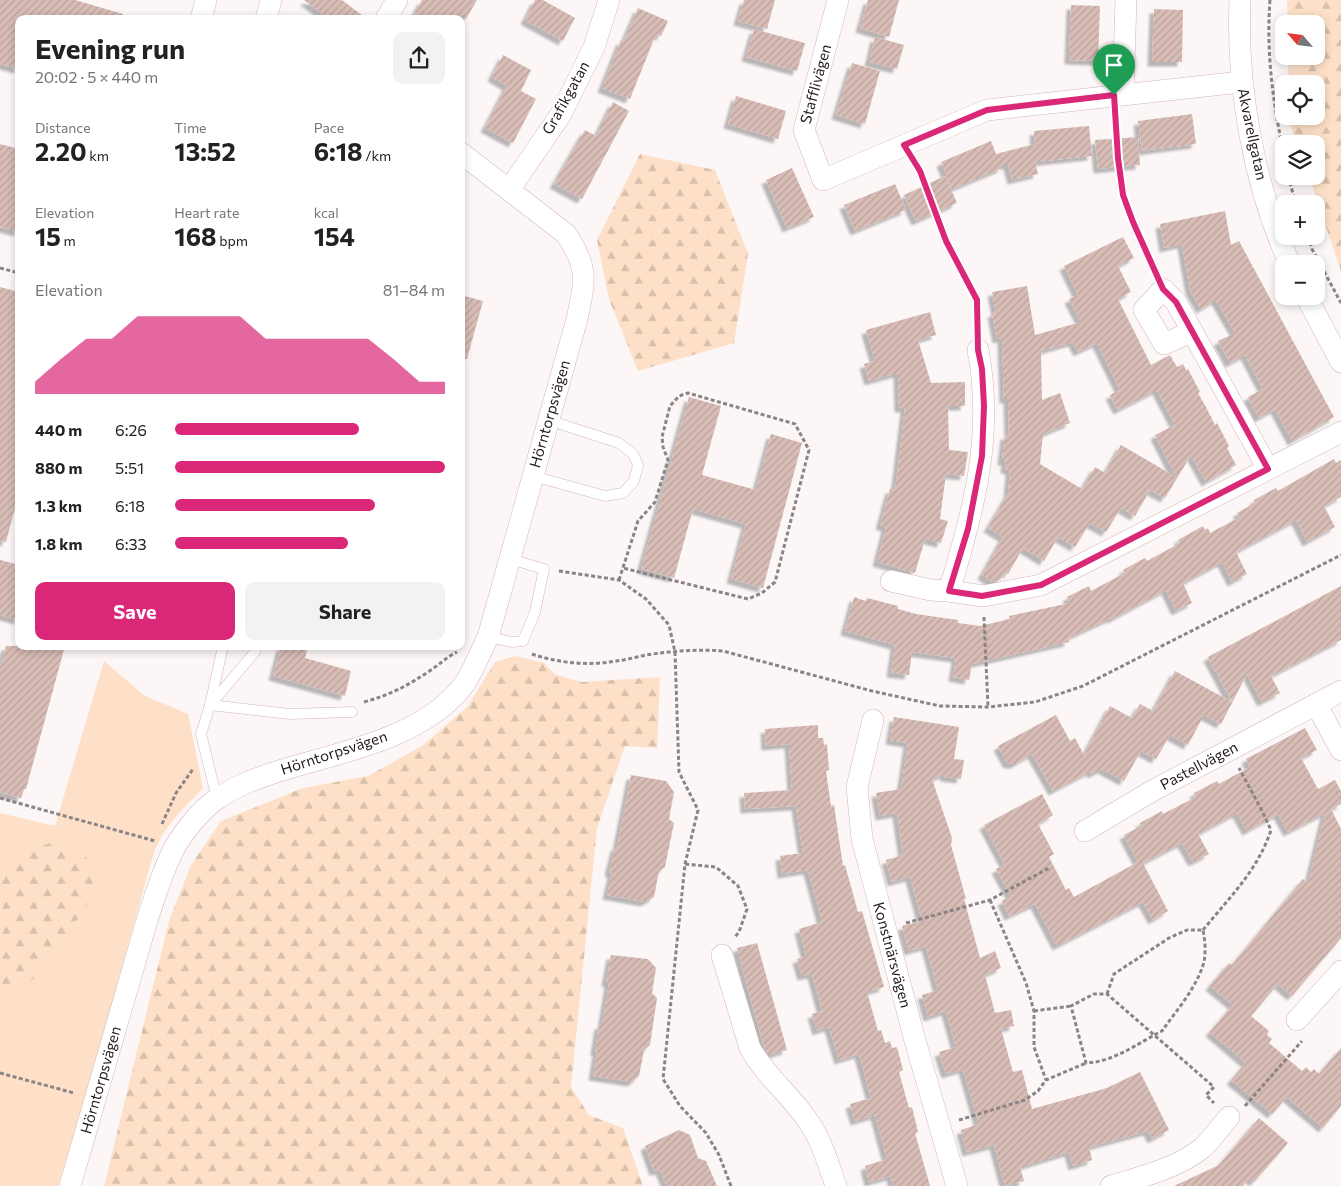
<!DOCTYPE html>
<html lang="en">
<head>
<meta charset="utf-8">
<style>
	body { margin:0; font-family:Commissioner,sans-serif; background:#f2f2f2; color:#222; height:100vh; display:flex; flex-direction:column; font-size:19px; white-space:nowrap }
	* { box-sizing:border-box; margin:0 }
	p { font-size:16px; color:#767676 }
	.icon { flex:none; width:28px; height:28px; fill:none; stroke:currentColor; stroke-width:2; stroke-linecap:round; stroke-linejoin:round }
	.map { position:relative; flex:1; overflow:hidden }
	.side { position:absolute; left:15px; top:15px; width:450px; height:635px; display:flex; flex-direction:column; background:#fff; border-radius:10px; box-shadow:0 2px 8px #0003 }
	.side>* { flex:none }
	.needle { width:32px; rotate:298deg }
	.fabs { position:absolute; left:1275px; top:15px; display:grid; gap:10px }
	.fabs a { display:grid; place-items:center; width:50px; height:50px; border-radius:10px; background:#fff; box-shadow:0 2px 8px #0003; font-size:25px }
	.pin { position:absolute; display:grid; place-items:center; width:42px; height:42px; color:#fff; margin:-51px -21px; border-radius:50% 50% 50% 0; rotate:-45deg; box-shadow:0 0 5px #0007 }
	.pin .icon { rotate:45deg }
	.round { display:grid; place-items:center; flex:none; width:52px; height:52px; border-radius:10px; background:#f2f2f2 }
	.head { display:flex; align-items:center; justify-content:space-between; height:85px; padding:0 20px }
	h1 { font-size:28px; font-weight:700; line-height:38px }
	.metrics { display:grid; grid-template-columns:repeat(3,1fr); gap:8px; height:85px; padding:5px 20px }
	.metrics div { display:grid; align-content:center }
	.metrics b { font-size:25px; font-weight:700 }
	.metrics small { font-size:14px; font-weight:400 }
	.metrics p { font-size:14px }
	.chart { height:140px; padding:10px 20px }
	.chart p { display:flex; justify-content:space-between }
	.chart svg { width:100%; height:90px; margin-top:5px; fill:#db2777; opacity:.7 }
	.action { display:flex; gap:10px; margin-top:auto; padding:10px 20px }
	.action a { flex:1; height:58px; border-radius:10px; background:#db2777; color:#fff; font-size:20px; font-weight:700; line-height:58px; text-align:center }
	.action a+a { background:#f2f2f2; color:#222 }
	ul { padding:0 20px; list-style:none; font-size:16px }
	li { display:grid; grid-template-columns:80px 60px 1fr; align-items:center; height:38px }
	li i { height:12px; border-radius:6px; background:#db2777 }
	.map>svg:first-child { display:block }
	.green { fill:#fde0c7 }
	.forest { fill:url(#forest-firs) }
	.building { fill:url(#building-hatch); fill-rule:evenodd; filter:url(#shadow) }
	.lines { fill:none; stroke-linecap:round; stroke-linejoin:round }
	.service-casing { stroke:#d1b6bb; stroke-width:11 }
	.minor-casing { stroke:#d1b6bb; stroke-width:22 }
	.path { stroke:#8b8385; stroke-width:3; stroke-dasharray:4 2.5; stroke-linecap:butt }
	.service { stroke:#fff; stroke-width:10 }
	.minor { stroke:#fff; stroke-width:21 }
	.route-casing { stroke:#fff; stroke-width:10 }
	.route { stroke:#db2777; stroke-width:6 }
	.labels { text-anchor:middle; stroke-width:4; stroke-linejoin:round; paint-order:stroke }
	.street-label { font-size:15px; fill:#251b1d; stroke:#fff }
</style>
</head>
<body>
<div class="map">
<svg width="1341" height="1186" viewBox="0 0 1341 1186">
	<defs>
		<pattern id="forest-firs" width="22" height="20" patternUnits="userSpaceOnUse" patternTransform="scale(1.25)"><rect width="22" height="20" fill="#fde0c7"/><path d="M5 1l3.5 6h-7zM16 11l3.5 6h-7z" fill="#d9c0aa"/></pattern>
		<pattern id="building-hatch" width="6" height="6" patternUnits="userSpaceOnUse" patternTransform="scale(1.25)"><rect width="6" height="6" fill="#d8bdb6"/><path d="M-1 1l2-2M0 6l6-6M5 7l2-2" fill="none" stroke="#b9a29c"/></pattern>
		<filter id="shadow"><feDropShadow dx="-4.5" dy="4.5" stdDeviation="1" flood-color="#0004"/></filter>
	</defs>
	<rect width="100%" height="100%" fill="#fcf6f7"/>
	<path class="green" d="M104,661l41,35 43,18 15,74c-21,22 -37,36 -49,64l-65,234 -31,100h-58v-373l55,13z"/>
	<g class="forest">
		<polygon points="1287,0 1341,0 1341,271 1309,176 1316,176 1316,144 1297,144 1289,120 1289,116 1316,116 1316,84 1289,84 1288,56 1316,56 1316,24 1288,24"/>
		<polygon points="640,154 715,170 748,254 734,343 638,371 609,299 597,240"/>
		<polygon points="515,656 544,663 556,675 582,682 660,677 657,748 625,746 597,828 571,1087 589,1115 623,1128 643,1186 104,1186 169,921 191,865 221,821 303,788 368,776 422,746 467,707 495,662"/>
		<polygon points="56,841 83,851 97,878 89,902 55,952 30,983 16,989 0,985 0,870 30,850"/>
	</g>
	<g class="building">
		<polygon points="0,0 75,0 123,14 122,19 19,19 19,69 0,64"/>
		<polygon points="304,0 342,0 367,19 329,19"/>
		<polygon points="422,0 477,0 466,19 412,19"/>
		<polygon points="535,0 543,0 575,18 563,41 525,20"/>
		<polygon points="744,0 775,0 767,29 738,21"/>
		<polygon points="868,0 899,0 889,37 860,28"/>
		<polygon points="1071,5 1100,6 1098,61 1069,60"/>
		<polygon points="638,8 668,21 661,36 656,34 630,99 602,88 621,40 624,41"/>
		<polygon points="1154,9 1183,10 1182,62 1152,62"/>
		<polygon points="754,29 805,43 797,71 746,57"/>
		<polygon points="875,37 904,45 897,69 869,62"/>
		<polygon points="503,55 531,70 521,91 536,99 513,143 485,128 507,86 492,77"/>
		<polygon points="852,63 880,71 865,124 836,115"/>
		<polygon points="736,96 786,111 778,139 728,124"/>
		<polygon points="613,102 629,111 582,199 554,184 585,130 596,136"/>
		<polygon points="1192,114 1196,144 1142,151 1138,121"/>
		<polygon points="1089,126 1092,156 1035,162 1038,174 1012,180 1008,165 1002,165 1002,168 952,189 941,162 991,141 996,154 1035,144 1034,131"/>
		<polygon points="1138,137 1140,165 1098,169 1095,140"/>
		<polygon points="0,144 19,149 19,232 0,227"/>
		<polygon points="792,168 814,217 787,228 766,180"/>
		<polygon points="945,176 957,203 916,221 904,195"/>
		<polygon points="895,184 906,210 855,231 844,205"/>
		<polygon points="1225,211 1231,245 1239,241 1334,417 1292,441 1275,409 1259,418 1248,397 1263,389 1245,355 1230,363 1218,341 1235,333 1216,300 1201,309 1190,290 1182,244 1164,248 1160,224"/>
		<path d="M1123,237l11,21 -16,8 13,26 -13,7 33,66 19,-10 7,12 6,-3 3,6 2,-1 12,23 -2,1 8,14 9,18 2,-2 12,23 -2,2 9,17 -30,17 -15,-27 -26,43 -15,-8 -15,26 -14,-8 -15,24 -16,-9 -15,24 -17,-10 -14,24 -21,-13 -15,26 -3,-2 -5,8 -8,2 -10,-7 21,-38 -15,-9 20,-34 2,-24 -5,-1 1,-8h-4l3,-26 4,1 -1,-37h-4l-2,-61 -5,1 -5,-26 4,-1 -4,-20 35,-6 8,49 46,-13 -12,-23 9,-4 -14,-29zM1073,342l5,10 19,-9 23,47 -10,5 8,15 39,-20 18,35 -20,10 21,42 -55,-32 -16,28 -10,-6 -13,22 -42,-25 3,-30 27,-11 -10,-30 -18,7 -1,-49z"/>
		<polygon points="0,287 19,292 19,493 6,542 0,541"/>
		<polygon points="461,295 483,301 467,359 461,359"/>
		<polygon points="930,312 936,335 918,340 931,383 965,382 965,406 948,406 949,450 968,452 964,476 946,474 940,519 948,521 941,543 925,539 915,573 877,562 886,527 880,525 890,489 895,490 905,408 899,408 898,373 869,381 864,364 875,361 866,330"/>
		<polygon points="689,397 721,406 702,475 756,490 771,434 802,443 763,588 731,579 746,524 693,509 674,578 641,569"/>
		<polygon points="1334,459 1336,463 1341,460 1341,497 1324,506 1335,527 1307,542 1296,520 1236,552 1247,574 1232,582 1222,562 1183,583 1192,603 1176,611 1166,590 1112,619 1111,618 1068,638 1069,642 972,664 969,680 953,677 956,658 912,652 909,675 891,673 895,645 845,631 854,597 866,601 867,598 898,606 898,609 916,614 958,620 958,623 980,626 1010,619 1009,616 1070,603 1067,597 1089,586 1091,591 1125,573 1123,570 1145,558 1147,561 1180,543 1178,540 1203,526 1205,530 1208,528 1210,533 1240,517 1237,513 1255,503 1254,500 1276,488 1278,491"/>
		<polygon points="0,560 19,565 19,620 0,615"/>
		<polygon points="1341,586 1341,640 1271,676 1280,693 1262,702 1247,674 1221,724 1204,715 1188,745 1170,735 1156,759 1141,751 1124,781 1102,769 1092,774 1091,771 1053,791 1032,754 1015,764 1008,764 998,746 1056,715 1070,741 1075,738 1084,755 1110,706 1132,718 1140,704 1153,711 1175,671 1232,702 1208,657"/>
		<polygon points="6,646 65,646 26,789 24,789 21,798 0,792 0,667"/>
		<polygon points="281,646 308,646 305,658 351,671 345,696 273,676"/>
		<polygon points="894,717 959,727 954,759 964,760 961,779 945,777 944,774 932,779 952,838 951,845 966,899 964,899 980,958 995,951 1001,968 985,975 995,1013 1011,1010 1014,1026 1001,1029 1013,1072 1022,1070 1032,1109 1107,1088 1140,1072 1169,1130 1152,1139 1148,1131 1089,1147 1092,1160 1073,1166 1069,1152 1020,1167 1024,1181 1005,1186 994,1145 967,1152 961,1130 979,1124 963,1069 946,1074 939,1052 956,1047 946,1011 928,1017 922,995 938,990 926,946 909,951 902,926 922,921 910,877 892,882 886,860 903,855 897,813 880,816 876,793 901,789 908,743 890,740"/>
		<polygon points="818,725 818,738 823,738 824,745 827,744 829,770 826,771 831,806 834,805 843,866 845,865 858,912 862,911 884,987 867,992 878,1031 881,1030 885,1043 890,1041 892,1048 897,1047 903,1070 899,1072 909,1108 912,1107 918,1132 915,1133 930,1186 893,1186 891,1176 869,1182 865,1166 887,1159 875,1115 855,1121 850,1104 871,1098 859,1054 839,1060 829,1027 817,1031 812,1014 822,1011 812,974 802,976 797,959 806,956 799,929 822,922 808,870 782,874 780,856 803,853 796,806 745,809 744,793 792,790 789,744 766,746 765,729"/>
		<polygon points="1305,728 1317,750 1301,758 1318,789 1335,780 1341,791 1341,804 1331,809 1341,829 1341,938 1292,996 1278,984 1251,1016 1269,1031 1267,1035 1272,1039 1269,1043 1302,1071 1306,1067 1311,1072 1314,1069 1319,1074 1341,1048 1341,1106 1323,1128 1287,1097 1272,1114 1231,1080 1246,1063 1210,1032 1233,1005 1210,986 1229,963 1232,965 1303,879 1308,883 1325,813 1288,832 1278,814 1247,831 1237,813 1198,834 1209,854 1193,862 1182,843 1143,863 1168,911 1153,920 1143,902 1057,946 1035,904 1009,916 1002,901 1011,896 996,869 1005,865 984,825 1042,794 1053,815 1038,824 1054,854 1049,857 1066,890 1069,888 1074,897 1138,862 1124,835 1141,826 1140,823 1162,811 1163,814 1196,797 1194,793 1217,781 1219,784 1250,767 1246,759"/>
		<polygon points="631,775 666,781 674,792 669,819 674,823 665,867 659,871 654,897 645,902 607,895 612,873 609,872 615,847 617,847"/>
		<polygon points="757,943 787,1050 769,1055 764,1047 737,948"/>
		<polygon points="611,955 648,959 656,968 652,993 657,998 650,1045 644,1050 639,1076 632,1082 593,1076 597,1052 595,1051 599,1025 602,1025 609,983 606,982"/>
		<polygon points="1259,1118 1288,1143 1254,1182 1249,1178 1243,1186 1174,1186 1219,1165"/>
		<polygon points="679,1130 690,1135 698,1158 706,1161 717,1186 667,1186 660,1170 654,1171 645,1146"/>
	</g>
	<g class="lines">
		<g class="service-casing">
			<g id="service">
				<polyline points="533,476 605,496 623,493 634,481 638,465 633,454 619,443 548,420"/>
				<polyline points="488,637 512,642 523,641 535,612 544,569 510,559"/>
				<polyline points="211,704 255,652 256,646"/>
				<polyline points="210,705 290,714 352,712"/>
				<polyline points="217,799 201,734 210,705 223,646"/>
			</g>
		</g>
		<g class="minor-casing">
			<g id="minor">
				<polyline points="838,0 804,130 823,180 987,110 1241,82"/>
				<path d="M1240,0c-4,85 14,187 50,264"/>
				<polyline points="201,19 206,0"/>
				<polyline points="266,19 271,0"/>
				<polyline points="386,19 397,0"/>
				<polyline points="1123,94 1126,0"/>
				<polyline points="509,190 561,114 594,47 609,0"/>
				<polyline points="1306,296 1341,362"/>
				<polyline points="1191,332 1164,344 1144,310 1163,289 1176,302 1268,469"/>
				<path d="M978,350c16,85 -4,160 -29,241l34,5 58,-11 300,-153"/>
				<polyline points="891,581 931,590 949,591"/>
				<polyline points="1316,704 1341,750"/>
				<polyline points="873,720 857,787 862,839 914,1037 957,1186"/>
				<polyline points="1085,831 1152,791 1341,691"/>
				<path d="M722,955l28,93c14,26 39,46 56,70 15,20 22,45 30,68"/>
				<polyline points="1297,1020 1341,971"/>
				<path d="M70,1186c20,-69 40,-138 60,-207 12,-41 23,-83 40,-122 8,-19 30,-47 47,-58 18,-13 38,-20 59,-27 57,-18 135,-31 178,-76 16,-15 24,-39 34,-59l89,-318c8,-38 12,-51 -11,-85l-105,-81"/>
				<path d="M1111,1186c30,-9 64,-17 90,-37 10,-8 19,-22 28,-32"/>
			</g>
		</g>
		<g class="path">
			<path d="M1270,0c-4,54 3,102 14,155"/>
			<path d="M1116,118c2,25 1,52 7,77 7,26 21,50 32,75"/>
			<polyline points="915,164 933,203 946,241 977,300 978,329"/>
			<polyline points="1288,176 1296,204"/>
			<polyline points="1308,236 1312,249 1341,303"/>
			<polyline points="0,268 19,273"/>
			<polyline points="559,571 619,580 646,599 669,625 675,652 679,772 698,810 685,864"/>
			<polyline points="619,580 638,521 655,502 668,460 663,447 662,437 670,406 679,396 688,393 795,424 809,450 775,582 762,593 748,599 623,568"/>
			<polyline points="984,617 988,707"/>
			<path d="M532,654c26,9 56,12 84,7 10,-1 20,-4 30,-6 26,-4 52,-6 77,-4l149,40 68,15 48,1 47,-5 48,-16 258,-131"/>
			<path d="M364,702c26,-7 45,-17 67,-32 9,-6 16,-13 26,-18"/>
			<polyline points="0,798 155,841"/>
			<polyline points="162,824 176,793 193,769"/>
			<polyline points="990,900 1026,983 1034,1011 1034,1047 1046,1080"/>
			<polyline points="906,923 990,900 1049,868"/>
			<path d="M1203,930c26,-32 55,-60 68,-100l-10,-21 -22,-41"/>
			<path d="M1107,994l7,-20 55,-36 18,-8h16c2,10 3,22 1,32 -7,25 -27,48 -42,69 -24,12 -48,31 -76,32l-15,-57 23,-12h13l107,93 -8,8 8,8"/>
			<polyline points="1034,1011 1071,1006"/>
			<polyline points="0,1073 74,1093"/>
			<polyline points="1245,1106 1302,1041"/>
			<polyline points="959,1120 1025,1100 1038,1091 1046,1080 1086,1063"/>
			<polyline points="731,1186 719,1155 706,1133 680,1106 663,1079 685,864 716,867 738,886 747,909 739,932 734,938"/>
		</g>
		<use href="#service" class="service"/>
		<use href="#minor" class="minor"/>
	</g>
	<g class="lines">
		<g class="route-casing">
			<polygon id="route" points="1114,95 1118,158 1123,195 1133,222 1163,289 1176,302 1268,469 1041,585 982,596 949,591 968,529 982,456 984,406 982,369 978,350 977,300 946,241 920,171 904,145 987,110"/>
		</g>
		<use href="#route" class="route"/>
	</g>
	<g class="labels">
		<g class="street-label">
			<text transform="translate(816 84) rotate(-75)" y="5">Stafflivägen</text>
			<text transform="translate(566 98) rotate(-61)" y="5">Grafikgatan</text>
			<text transform="translate(1252 134) rotate(78)" y="5">Akvarellgatan</text>
			<text transform="translate(550 414) rotate(-74)" y="5">Hörntorpsvägen</text>
			<text transform="translate(334 753) rotate(-18)" y="5">Hörntorpsvägen</text>
			<text transform="translate(1199 766) rotate(-28)" y="5">Pastellvägen</text>
			<text transform="translate(892 955) rotate(75)" y="5">Konstnärsvägen</text>
			<text transform="translate(101 1080) rotate(-74)" y="5">Hörntorpsvägen</text>
		</g>
	</g>
</svg>
<div class="fabs">
<a><svg class="needle" viewBox="-14 -14 28 28"><path d="M0-13l5 13h-10z" fill="#e53935"/><path d="M0 13l5-13h-10z" fill="#767676"/></svg></a>
<a><svg class="icon" aria-label="locate" viewBox="0 0 24 24"><circle cx="12" cy="12" r="6"/><path d="M12 2v4M12 18v4M2 12h4M18 12h4"/></svg></a>
<a><svg class="icon" aria-label="layers" viewBox="0 0 24 24"><path d="M12 4l9 5-9 5-9-5zM3 14l9 5 9-5"/></svg></a>
<a>+</a>
<a>−</a>
</div>
<div class="pin" style="left:1114px;top:95px;background:#1e9e55"><svg class="icon" aria-label="arrive" viewBox="0 0 24 24"><path d="M6 21V4h12l-3 4 3 4H6"/></svg></div>
<section class="side">
<div class="head"><div><h1>Evening run</h1><p>20:02 · 5 × 440 m</p></div><a class="round"><svg class="icon" aria-label="share" viewBox="0 0 24 24"><path d="M12 15V3M7 8l5-5 5 5M5 13v7h14v-7"/></svg></a></div>
<div class="metrics">
<div><p>Distance</p><b>2.20<small> km</small></b></div>
<div><p>Time</p><b>13:52</b></div>
<div><p>Pace</p><b>6:18<small> /km</small></b></div>
</div>
<div class="metrics">
<div><p>Elevation</p><b>15<small> m</small></b></div>
<div><p>Heart rate</p><b>168<small> bpm</small></b></div>
<div><p>kcal</p><b>154</b></div>
</div>
<div class="chart"><p><span>Elevation</span>81–84 m</p>
<svg viewBox="0 0 160 44" preserveAspectRatio="none"><path d="M0 44V38L10 27L20 17L30 17L40 6L50 6L60 6L70 6L80 6L90 17L100 17L110 17L120 17L130 17L140 27L150 38L160 38V44z"/></svg>
</div>
<ul>
<li><b>440 m</b>6:26<i style="width:68%"></i></li>
<li><b>880 m</b>5:51<i style="width:100%"></i></li>
<li><b>1.3 km</b>6:18<i style="width:74%"></i></li>
<li><b>1.8 km</b>6:33<i style="width:64%"></i></li>
</ul>
<div class="action"><a>Save</a><a>Share</a></div>
</section>
</div>
</body>
</html>
